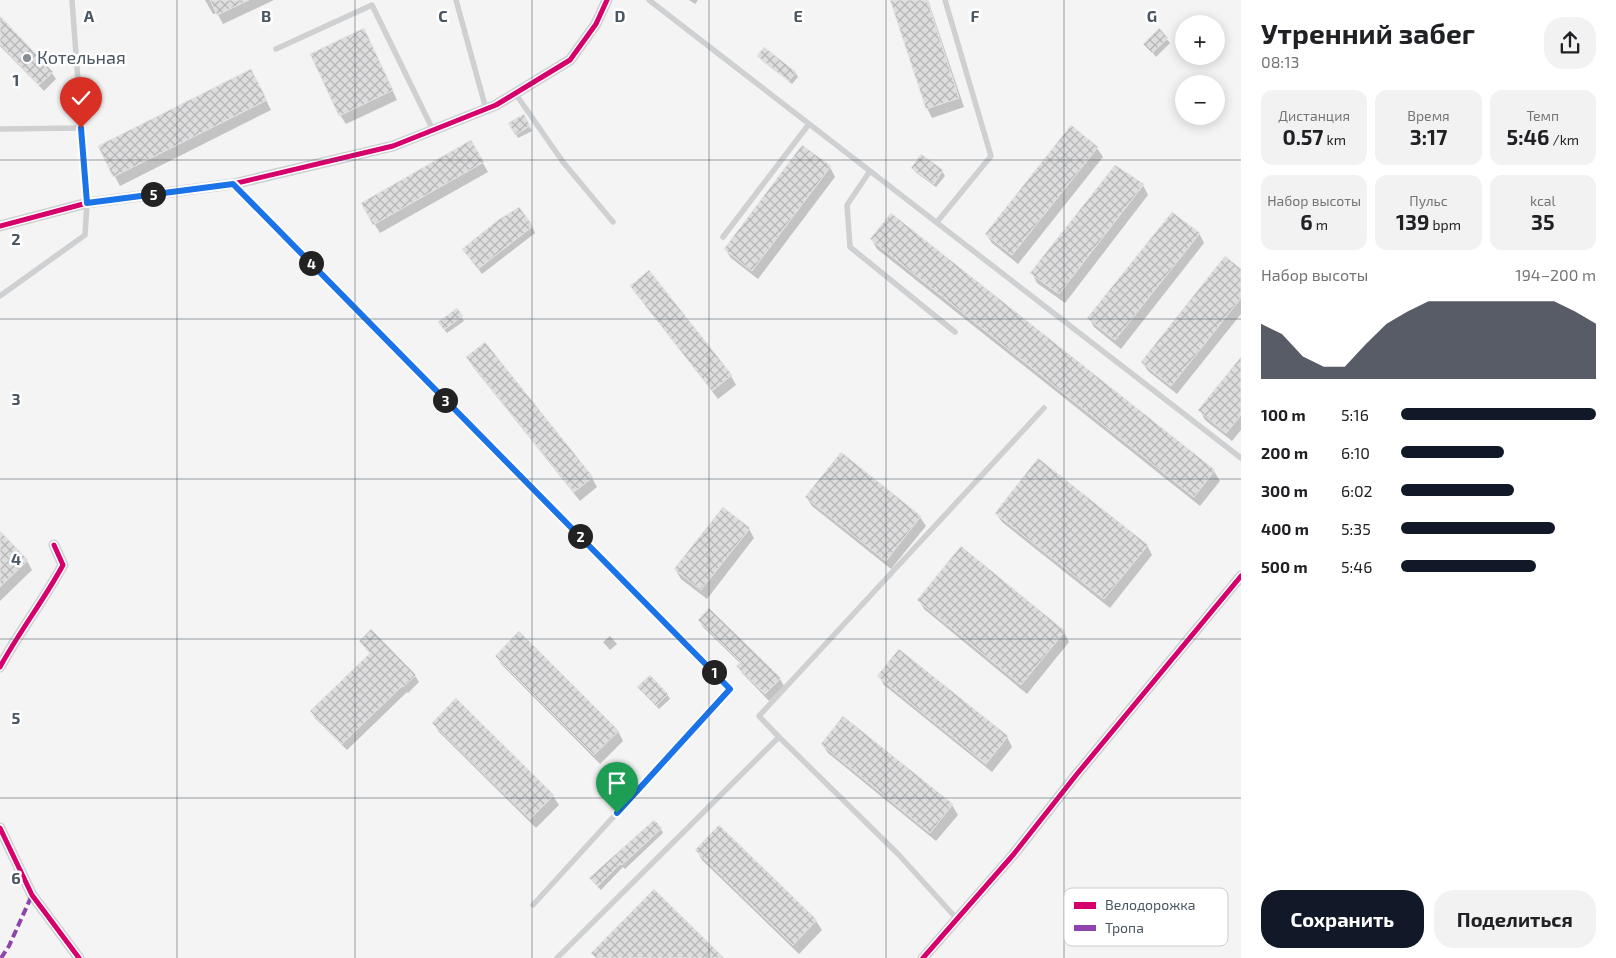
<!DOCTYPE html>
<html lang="ru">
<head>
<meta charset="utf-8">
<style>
	body { margin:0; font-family:"Exo 2",sans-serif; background:#f2f2f2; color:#202124; height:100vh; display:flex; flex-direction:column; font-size:19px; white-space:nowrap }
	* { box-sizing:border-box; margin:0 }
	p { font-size:16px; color:#757577 }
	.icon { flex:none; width:28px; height:28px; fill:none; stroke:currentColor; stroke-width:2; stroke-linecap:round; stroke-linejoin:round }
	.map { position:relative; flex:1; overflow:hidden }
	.side { display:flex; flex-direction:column; background:#fff; width:375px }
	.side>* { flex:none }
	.controls { position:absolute; left:1175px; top:15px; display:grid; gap:10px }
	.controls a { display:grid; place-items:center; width:50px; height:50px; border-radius:50%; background:#fff; box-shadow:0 2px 12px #0003; font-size:25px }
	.pin { position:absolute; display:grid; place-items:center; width:42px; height:42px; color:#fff; margin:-51px -21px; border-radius:50% 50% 50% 0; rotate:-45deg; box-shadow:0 0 5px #0007 }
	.pin .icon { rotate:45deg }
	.km { position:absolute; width:25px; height:25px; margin:-12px; border-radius:50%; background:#222; color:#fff; font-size:14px; line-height:25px; text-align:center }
	.round { display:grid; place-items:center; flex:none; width:52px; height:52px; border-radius:20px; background:#f2f2f2 }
	.overview { display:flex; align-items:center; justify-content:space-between; height:85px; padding:0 20px }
	h1 { font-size:28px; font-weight:700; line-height:38px }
	.stats { display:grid; grid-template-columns:repeat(3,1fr); gap:8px; height:85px; padding:5px 20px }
	.stats div { display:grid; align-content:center; border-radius:12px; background:#f2f2f2; text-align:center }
	.stats b { font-size:21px; font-weight:700 }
	.stats small { font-size:14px; font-weight:400 }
	.stats p { font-size:14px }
	.chart { height:140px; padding:10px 20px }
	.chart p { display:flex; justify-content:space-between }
	.chart svg { width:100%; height:90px; margin-top:5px; fill:#111827; opacity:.7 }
	.primary-button { display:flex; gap:10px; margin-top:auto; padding:10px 20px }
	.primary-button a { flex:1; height:58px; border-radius:20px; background:#111827; color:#fff; font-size:20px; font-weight:700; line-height:58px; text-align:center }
	.primary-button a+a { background:#f2f2f2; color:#202124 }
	ul { padding:0 20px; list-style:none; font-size:16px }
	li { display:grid; grid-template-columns:80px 60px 1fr; align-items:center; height:38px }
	li i { height:12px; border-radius:6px; background:#111827 }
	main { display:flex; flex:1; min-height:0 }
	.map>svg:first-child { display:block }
	.shadow { fill:#0003 }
	.building { fill:url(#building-cross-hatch); stroke:#e5e6e7 }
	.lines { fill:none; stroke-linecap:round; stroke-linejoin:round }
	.service { stroke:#ced0d2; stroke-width:5.5 }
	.minor { stroke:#ced0d2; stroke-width:11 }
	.quiet { stroke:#8e44ad; stroke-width:4; stroke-dasharray:8 4; stroke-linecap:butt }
	.cycleway-casing { stroke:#fff; stroke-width:8 }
	.cycleway { stroke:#d6006c; stroke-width:5 }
	.route-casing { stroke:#fff; stroke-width:10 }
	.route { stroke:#1a73e8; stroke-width:6 }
	.grid { fill:none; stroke:#4a5661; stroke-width:1; stroke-opacity:0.55 }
	.poi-dot { fill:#868d94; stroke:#fff; stroke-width:2 }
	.labels { text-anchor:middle; stroke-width:5; stroke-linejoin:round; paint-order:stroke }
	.poi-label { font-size:18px; fill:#4a5661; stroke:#fff; text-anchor:start }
	.key { fill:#fff; stroke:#c9ccd0; stroke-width:1 }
	.key-label { font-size:14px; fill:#4a5661 }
	.grid-label { font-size:16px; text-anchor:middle; font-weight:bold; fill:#4a5661; stroke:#fff; stroke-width:5; stroke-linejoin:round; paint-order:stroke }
</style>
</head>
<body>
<main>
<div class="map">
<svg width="1241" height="958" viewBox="0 0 1241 958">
	<defs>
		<pattern id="building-cross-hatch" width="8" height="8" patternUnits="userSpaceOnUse" patternTransform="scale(1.25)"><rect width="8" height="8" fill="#ddddde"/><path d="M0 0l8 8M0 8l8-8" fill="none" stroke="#b5b6b7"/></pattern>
	</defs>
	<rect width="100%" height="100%" fill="#f4f4f4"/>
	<g class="shadow">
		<polygon points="205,0 274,0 223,24 217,13 213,14"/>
		<polygon points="689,0 698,0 695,4"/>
		<polygon points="891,0 928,0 964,107 932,118 927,108"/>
		<polygon points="0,27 52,73 56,79 44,91 0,46"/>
		<polygon points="1159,30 1170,43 1156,57 1145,44"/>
		<polygon points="368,39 397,100 346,124 340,115"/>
		<polygon points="759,56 795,72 798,77 792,84 761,60"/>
		<polygon points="256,80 271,110 120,186 99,147"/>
		<polygon points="524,116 532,131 518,138 510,123"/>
		<polygon points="471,142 488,172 380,233 362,204"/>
		<polygon points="1097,148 1103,157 1018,264 992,243 986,234"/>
		<polygon points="830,167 835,177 758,279 731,258 725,249"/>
		<polygon points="913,168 942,171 945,176 936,187 915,172"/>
		<polygon points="1143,185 1148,195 1065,303 1037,283 1032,273"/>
		<polygon points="892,215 1214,471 1220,481 1200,506 877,249 872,240"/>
		<polygon points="532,226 535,233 482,274 463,249"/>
		<polygon points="1199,233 1204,243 1121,349 1094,327 1089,318"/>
		<polygon points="1241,270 1241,314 1177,394 1148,371 1142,362"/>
		<polygon points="631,286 731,376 736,385 718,399 637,295"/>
		<polygon points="461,317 464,321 447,333 442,327"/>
		<polygon points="467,357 592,478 597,487 580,501 473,367"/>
		<polygon points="1241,359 1241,430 1232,441 1205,420 1200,410"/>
		<polygon points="806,497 920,517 926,526 891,569 812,506"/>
		<polygon points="996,513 1147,545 1152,555 1110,608 1002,522"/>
		<polygon points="749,529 754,538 707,599 681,579 675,569"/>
		<polygon points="0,538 27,561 32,570 0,601"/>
		<polygon points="919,600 1064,632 1069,642 1027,694 924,609"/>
		<polygon points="699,620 780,679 784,686 769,701 742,673 738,667 741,664 703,627"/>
		<polygon points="610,636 617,644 610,650 603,642"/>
		<polygon points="360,641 415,676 419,682 408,693 407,692 347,750 315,718 311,711 370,654"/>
		<polygon points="496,656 618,731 623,741 600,764 502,665"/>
		<polygon points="879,676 1007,737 1012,747 992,772 884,685"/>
		<polygon points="641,691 667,694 670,699 659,709"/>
		<polygon points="844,717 952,805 958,815 936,841 828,753 822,744"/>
		<polygon points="433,723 553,796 559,805 536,828 439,732"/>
		<polygon points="719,827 816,921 822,930 799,954 702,860 697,851"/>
		<polygon points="661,829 663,833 625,869 623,867 601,890 593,882 591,878"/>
	</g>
	<g class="building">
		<polygon points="210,0 249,0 217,15"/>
		<polygon points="890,0 927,0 959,98 926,109"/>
		<polygon points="0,16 53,72 39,85 0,44"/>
		<polygon points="364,28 393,90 339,116 310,54"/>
		<polygon points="1159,28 1168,38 1152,53 1143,44"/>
		<polygon points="764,47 796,72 789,81 757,56"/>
		<polygon points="251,69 267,100 113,177 98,146"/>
		<polygon points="524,114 530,126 515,135 508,123"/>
		<polygon points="1071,125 1098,147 1012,255 985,234"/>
		<polygon points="471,140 484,162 373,225 361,203"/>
		<polygon points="802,145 831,166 752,271 724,249"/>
		<polygon points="921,154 943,170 934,184 911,168"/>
		<polygon points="1115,165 1144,184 1059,294 1030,273"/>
		<polygon points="519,207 533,226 478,269 462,249 498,220"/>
		<polygon points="1172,212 1200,233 1115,340 1087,318"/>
		<polygon points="891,213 1215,470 1194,497 870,239"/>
		<polygon points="1225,256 1241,269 1241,298 1171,386 1141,362"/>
		<polygon points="649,270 732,375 712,391 630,286"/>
		<polygon points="457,308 463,316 444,330 438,322"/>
		<polygon points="485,342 593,477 574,492 466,357"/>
		<polygon points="1241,357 1241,415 1226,433 1198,410"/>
		<polygon points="841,452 921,516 886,561 805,497"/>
		<polygon points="1038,458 1148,545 1104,599 995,513"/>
		<polygon points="723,507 750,528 701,590 674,569"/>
		<polygon points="0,531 28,560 0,587"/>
		<polygon points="961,546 1065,631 1021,685 917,600"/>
		<polygon points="709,608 781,678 765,694 736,666 741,662 698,620"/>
		<polygon points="371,629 416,675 403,687 402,686 342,744 310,711 370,653 359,641"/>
		<polygon points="519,631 619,731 594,755 495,656"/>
		<polygon points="899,649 1008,736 986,764 877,676"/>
		<polygon points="650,675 668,694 656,706 637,687"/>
		<polygon points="456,698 554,795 530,819 432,723"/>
		<polygon points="843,716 953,804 930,833 821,744"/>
		<polygon points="654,820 662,828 622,865 620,864 598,886 589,878"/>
		<polygon points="719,825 817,920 793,945 695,850"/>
		<polygon points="654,889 724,958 596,958 591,953"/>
	</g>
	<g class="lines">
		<g class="service">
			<polyline points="456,0 486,109"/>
			<polyline points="649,0 1241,458"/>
			<polyline points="276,49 372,5 433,130"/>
			<polyline points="515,93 563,162 613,222"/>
			<polyline points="0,129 81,128"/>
			<polyline points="870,171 847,205 850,247 955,332"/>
			<polyline points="233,184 730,689 533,905"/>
			<polyline points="937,222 991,156 945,0"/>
			<polyline points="723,237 809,124"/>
			<polyline points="0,296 85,235 87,203 72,0"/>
			<polyline points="779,737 759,716 1044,408"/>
			<polyline points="557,958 779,737 899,855 957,919"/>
		</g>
		<g class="minor">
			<polyline points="0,226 87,203 233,184 393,146 496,105 570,60 596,24 607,0"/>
			<path d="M0,667c19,-35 44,-67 63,-102l-9,-20"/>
			<polyline points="0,828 32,895 79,958"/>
			<polyline points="923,958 1013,855 1077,774 1241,576"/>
		</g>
		<polyline class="quiet" points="1,958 9,946 32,895"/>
		<g class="cycleway-casing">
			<g id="cycleway">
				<polyline points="0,226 87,203 233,184 393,146 496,105 570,60 596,24 607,0"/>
				<path d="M0,667c19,-35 44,-67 63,-102l-9,-20"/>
				<polyline points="0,828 32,895 79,958"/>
				<polyline points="923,958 1013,855 1077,774 1241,576"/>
			</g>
		</g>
		<use href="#cycleway" class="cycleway"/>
	</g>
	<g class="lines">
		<g class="route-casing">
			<polyline id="route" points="81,128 87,203 233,184 730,689 617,813"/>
		</g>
		<use href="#route" class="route"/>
	</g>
	<path class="grid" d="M177,0v958M355,0v958M532,0v958M709,0v958M886,0v958M1064,0v958M0,160h1241M0,319h1241M0,479h1241M0,639h1241M0,798h1241"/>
	<circle class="poi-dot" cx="27" cy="58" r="5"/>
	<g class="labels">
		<g class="poi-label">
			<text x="37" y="64">Котельная</text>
		</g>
	</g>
	<rect x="1064" y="888" width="164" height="58" rx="8" class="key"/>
	<rect x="1074" y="902" width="22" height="7" fill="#d6006c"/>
	<rect x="1074" y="925" width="22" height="6" fill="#8e44ad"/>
	<g class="key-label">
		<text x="1105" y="910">Велодорожка</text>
		<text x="1105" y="933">Тропа</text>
	</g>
	<g class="grid-label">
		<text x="89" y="22">A</text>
		<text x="266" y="22">B</text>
		<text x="443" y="22">C</text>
		<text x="620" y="22">D</text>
		<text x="798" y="22">E</text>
		<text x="975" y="22">F</text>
		<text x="1152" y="22">G</text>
		<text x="16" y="86">1</text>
		<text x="16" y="245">2</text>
		<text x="16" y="405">3</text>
		<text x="16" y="565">4</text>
		<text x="16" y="724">5</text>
		<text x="16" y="884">6</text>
	</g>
</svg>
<div class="controls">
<a>+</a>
<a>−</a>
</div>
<div class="pin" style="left:617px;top:813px;background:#1e9e55"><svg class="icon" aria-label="arrive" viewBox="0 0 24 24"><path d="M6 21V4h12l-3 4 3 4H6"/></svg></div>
<div class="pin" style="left:81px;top:128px;background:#d93025"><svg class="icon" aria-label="check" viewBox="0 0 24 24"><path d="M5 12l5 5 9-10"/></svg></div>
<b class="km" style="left:714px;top:672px">1</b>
<b class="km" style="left:580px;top:536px">2</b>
<b class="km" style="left:445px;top:400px">3</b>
<b class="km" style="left:311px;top:263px">4</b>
<b class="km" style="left:153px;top:194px">5</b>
</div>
<section class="side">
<div class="overview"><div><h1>Утренний забег</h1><p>08:13</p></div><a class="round"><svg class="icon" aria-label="share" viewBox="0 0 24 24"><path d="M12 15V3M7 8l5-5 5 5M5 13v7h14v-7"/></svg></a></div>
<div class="stats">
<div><p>Дистанция</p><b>0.57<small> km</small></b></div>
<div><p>Время</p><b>3:17</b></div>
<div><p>Темп</p><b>5:46<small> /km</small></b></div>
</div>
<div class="stats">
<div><p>Набор высоты</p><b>6<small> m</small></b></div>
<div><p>Пульс</p><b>139<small> bpm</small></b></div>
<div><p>kcal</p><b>35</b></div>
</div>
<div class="chart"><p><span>Набор высоты</span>194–200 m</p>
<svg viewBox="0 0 160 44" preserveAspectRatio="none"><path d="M0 44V17L10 22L20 33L30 38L40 38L50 27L60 17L70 11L80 6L90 6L100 6L110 6L120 6L130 6L140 6L150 11L160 17V44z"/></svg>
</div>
<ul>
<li><b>100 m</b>5:16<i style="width:100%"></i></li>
<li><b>200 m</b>6:10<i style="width:53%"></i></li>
<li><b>300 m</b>6:02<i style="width:58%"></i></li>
<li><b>400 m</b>5:35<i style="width:79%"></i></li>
<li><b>500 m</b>5:46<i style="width:69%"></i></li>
</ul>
<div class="primary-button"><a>Сохранить</a><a>Поделиться</a></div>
</section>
</main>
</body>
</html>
